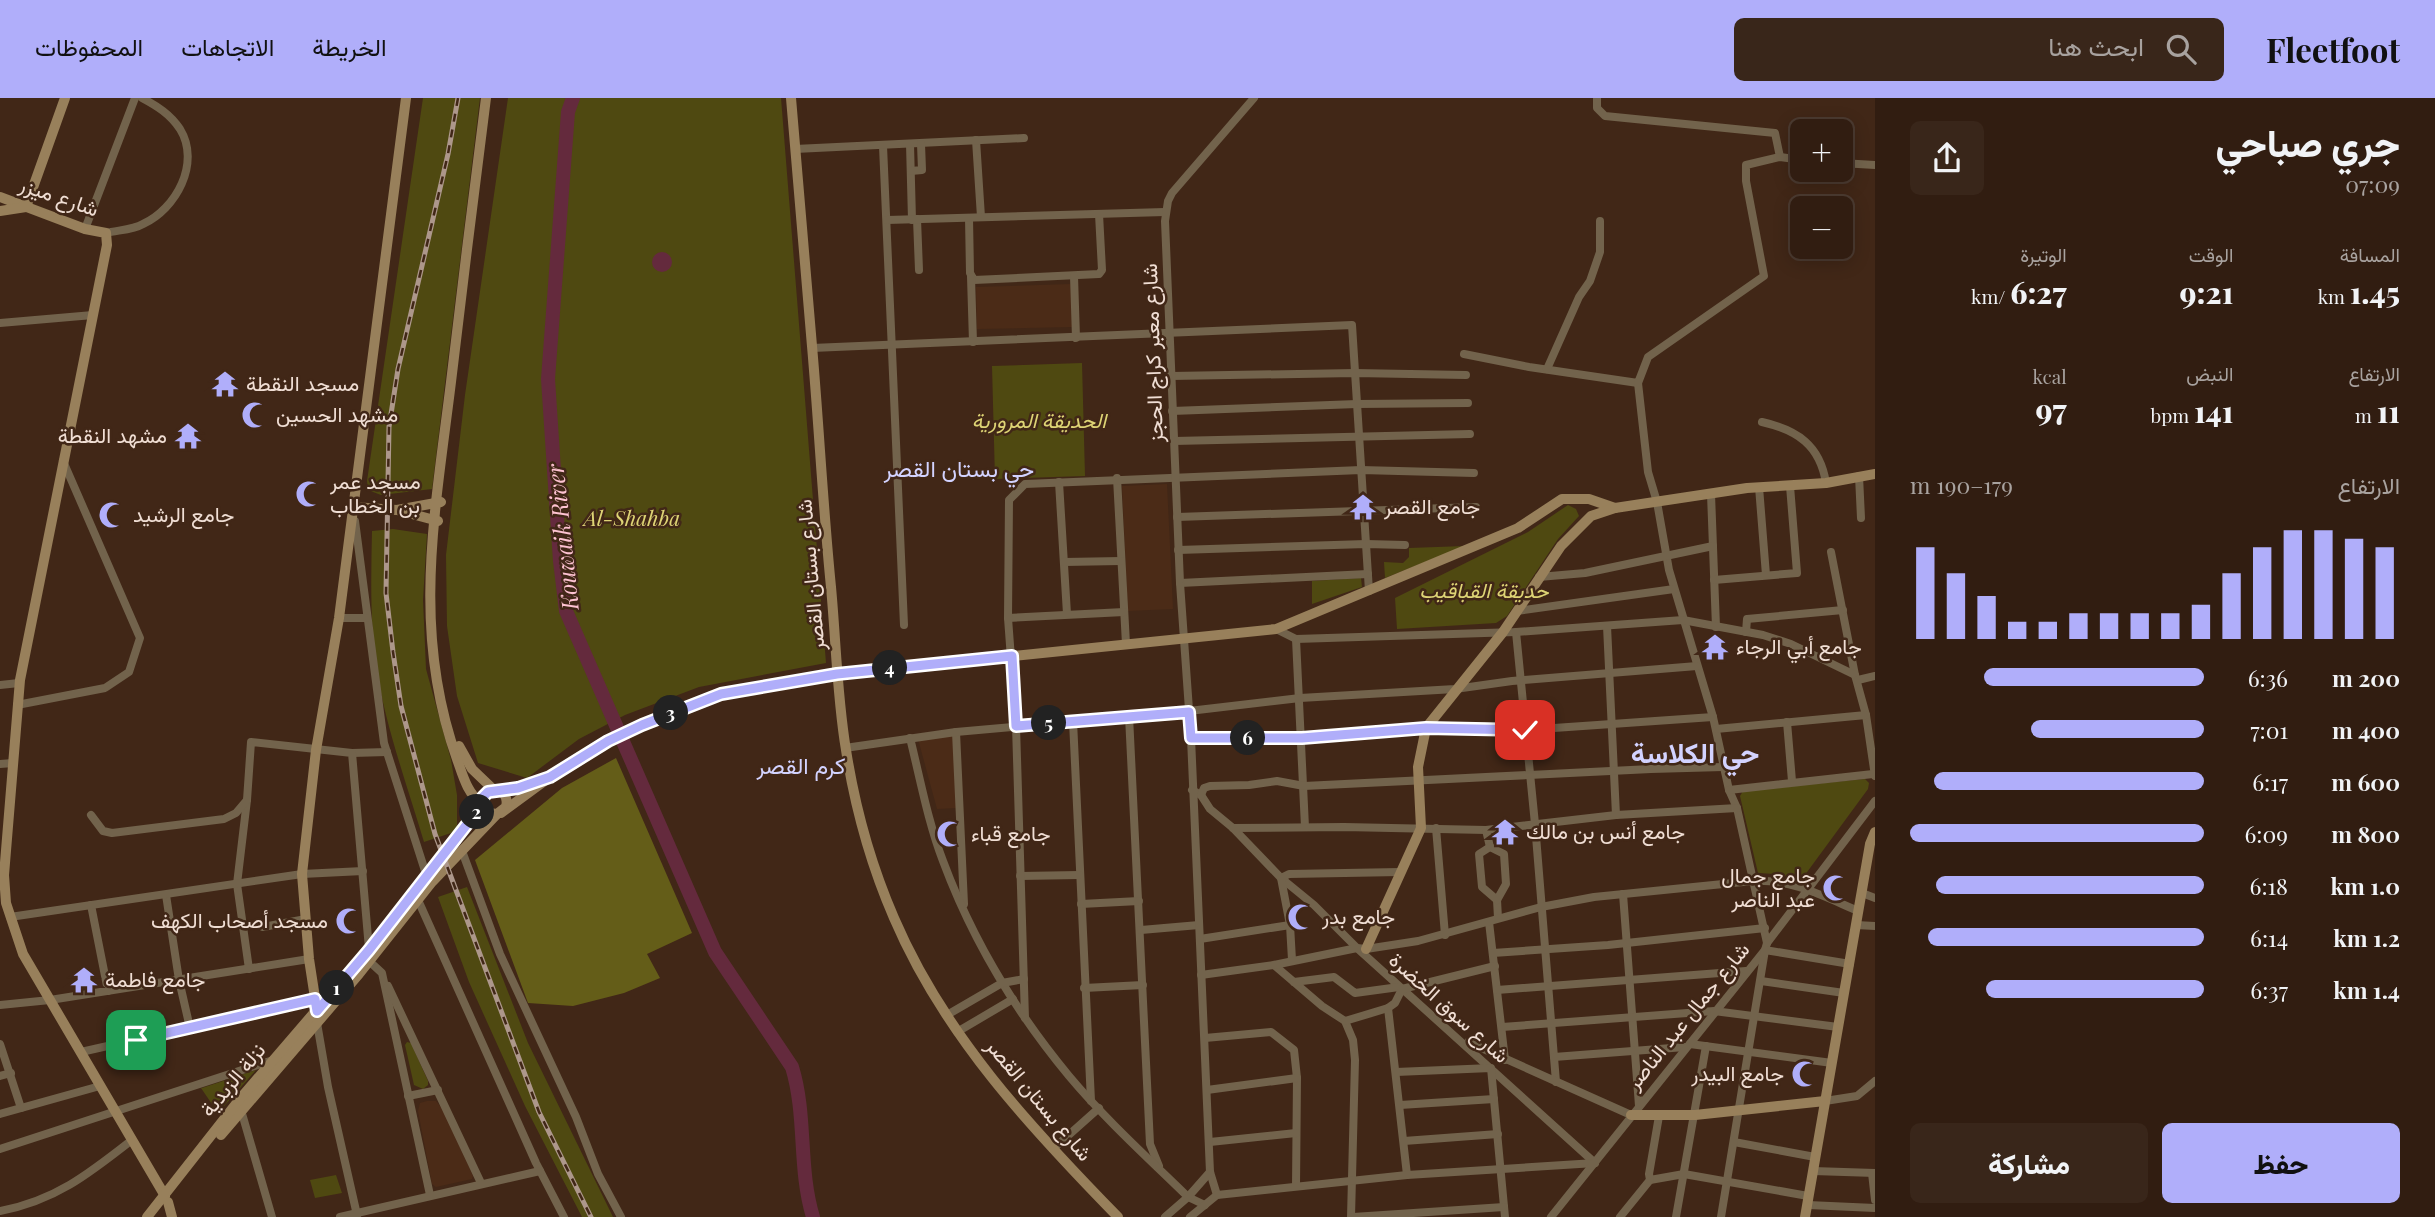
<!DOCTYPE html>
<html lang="ar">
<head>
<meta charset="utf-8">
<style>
	body { margin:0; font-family:"Playfair Display",Vazirmatn,serif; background:#39261a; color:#f1f3f6; direction:rtl; height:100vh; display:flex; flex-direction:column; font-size:26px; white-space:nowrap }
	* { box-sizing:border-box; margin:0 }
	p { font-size:23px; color:#a8a29f }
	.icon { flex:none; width:38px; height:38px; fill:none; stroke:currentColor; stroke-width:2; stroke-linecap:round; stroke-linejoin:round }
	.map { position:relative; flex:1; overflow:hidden; direction:ltr }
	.side { display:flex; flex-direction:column; background:#311d11; width:560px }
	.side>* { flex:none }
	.controls { position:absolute; left:1790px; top:21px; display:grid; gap:14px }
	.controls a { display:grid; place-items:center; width:63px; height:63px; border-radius:10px; background:#311d11; box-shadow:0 4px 18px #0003,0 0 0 2px #4c3b31; font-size:35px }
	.pin { position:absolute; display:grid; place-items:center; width:60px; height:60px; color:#fff; margin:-30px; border-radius:14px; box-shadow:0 4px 10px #0006 }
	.km { position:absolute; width:35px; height:35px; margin:-18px; border-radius:50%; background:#222; color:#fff; font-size:19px; line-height:35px; text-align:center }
	.round { display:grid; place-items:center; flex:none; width:74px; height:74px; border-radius:10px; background:#39261a }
	.head { display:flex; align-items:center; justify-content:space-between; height:119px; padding:0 35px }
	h1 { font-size:38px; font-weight:800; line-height:52px }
	.stats { display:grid; grid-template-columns:repeat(3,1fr); gap:10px; height:119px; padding:7px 35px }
	.stats div { display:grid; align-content:center }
	.stats b { font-size:30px; font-weight:800 }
	.stats small { font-size:19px; font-weight:400 }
	.stats p { font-size:19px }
	.chart { height:196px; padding:14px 35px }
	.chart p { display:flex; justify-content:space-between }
	.chart svg { width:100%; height:126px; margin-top:7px; stroke:#b0aefa; stroke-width:6 }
	.cta { display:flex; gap:14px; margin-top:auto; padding:14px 35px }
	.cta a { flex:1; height:80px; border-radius:10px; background:#b0aefa; color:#111; font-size:28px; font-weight:800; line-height:80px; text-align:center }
	.cta a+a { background:#39261a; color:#f1f3f6 }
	ul { padding:0 35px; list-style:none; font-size:23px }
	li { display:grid; grid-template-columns:112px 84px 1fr; align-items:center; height:52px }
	li i { height:18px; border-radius:9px; background:#b0aefa }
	header { display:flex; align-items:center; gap:42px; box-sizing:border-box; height:98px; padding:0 35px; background:#b0aefa; color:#111 }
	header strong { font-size:33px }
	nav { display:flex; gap:38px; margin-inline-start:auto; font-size:24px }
	.search { width:490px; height:63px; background:#39261a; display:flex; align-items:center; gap:18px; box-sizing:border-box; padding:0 24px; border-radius:10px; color:#a8a29f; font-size:26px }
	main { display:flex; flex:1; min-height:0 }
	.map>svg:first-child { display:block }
	.built { fill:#4b2b17 }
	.green { fill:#4f4911 }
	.forest { fill:#645d18 }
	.water { fill:#642a3d }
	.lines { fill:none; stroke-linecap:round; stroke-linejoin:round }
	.river { stroke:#642a3d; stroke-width:14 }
	.street { stroke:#72634c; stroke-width:8 }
	.secondary { stroke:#98805b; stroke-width:10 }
	.rail-casing { stroke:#ad978b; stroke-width:5 }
	.rail { stroke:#412717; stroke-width:2.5; stroke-dasharray:8; stroke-linecap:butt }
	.route-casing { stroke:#fff; stroke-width:14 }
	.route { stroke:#b0aefa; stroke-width:9 }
	.labels { text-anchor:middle; stroke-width:5; stroke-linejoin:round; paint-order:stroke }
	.street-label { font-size:21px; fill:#f0ded4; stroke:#412717 }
	.poi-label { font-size:21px; fill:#f0ded4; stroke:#412717; text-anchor:start }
	.park-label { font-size:21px; font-style:italic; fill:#ded475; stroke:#412717 }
	.neighbourhood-label { font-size:23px; fill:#d3d3ff; stroke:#412717 }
	.water-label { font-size:23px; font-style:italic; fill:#fec3d2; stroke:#412717 }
	.district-label { font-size:28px; font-weight:bold; fill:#d3d3ff; stroke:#412717 }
</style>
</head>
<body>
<header>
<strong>Fleetfoot</strong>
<div class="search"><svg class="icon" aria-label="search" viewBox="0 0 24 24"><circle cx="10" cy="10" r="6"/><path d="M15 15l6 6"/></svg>ابحث هنا</div>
<nav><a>الخريطة</a><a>الاتجاهات</a><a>المحفوظات</a></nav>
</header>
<main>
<section class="side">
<div class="head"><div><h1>جري صباحي</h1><p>07:09</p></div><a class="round"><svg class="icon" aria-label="share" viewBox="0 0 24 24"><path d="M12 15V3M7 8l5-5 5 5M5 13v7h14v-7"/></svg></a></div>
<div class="stats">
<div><p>المسافة</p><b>1.45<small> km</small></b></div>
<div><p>الوقت</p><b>9:21</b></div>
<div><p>الوتيرة</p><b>6:27<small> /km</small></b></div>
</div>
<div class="stats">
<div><p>الارتفاع</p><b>11<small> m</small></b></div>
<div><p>النبض</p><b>141<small> bpm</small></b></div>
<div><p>kcal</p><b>97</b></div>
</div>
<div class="chart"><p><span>الارتفاع</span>179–190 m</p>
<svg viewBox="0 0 160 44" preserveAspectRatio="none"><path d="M5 44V12M15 44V21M25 44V29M35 44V38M45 44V38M55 44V35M65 44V35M75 44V35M85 44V35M95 44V32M105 44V21M115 44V12M125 44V6M135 44V6M145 44V9M155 44V12"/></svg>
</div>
<ul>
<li><b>200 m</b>6:36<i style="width:75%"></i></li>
<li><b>400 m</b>7:01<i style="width:59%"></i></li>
<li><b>600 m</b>6:17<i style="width:92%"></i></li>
<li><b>800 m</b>6:09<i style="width:100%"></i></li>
<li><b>1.0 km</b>6:18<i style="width:91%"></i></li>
<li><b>1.2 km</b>6:14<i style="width:94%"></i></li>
<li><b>1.4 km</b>6:37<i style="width:74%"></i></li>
</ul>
<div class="cta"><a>حفظ</a><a>مشاركة</a></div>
</section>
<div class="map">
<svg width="1875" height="1119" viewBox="0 0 1875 1119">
	<rect width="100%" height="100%" fill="#412717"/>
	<g class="built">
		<polygon points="1071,186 1072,229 977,231 976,189"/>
		<polygon points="1167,386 1173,511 1128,513 1122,388"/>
		<polygon points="954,637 957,710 937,711 918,641"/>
		<polygon points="427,1003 436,1003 444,1013 473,1078 472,1081 436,1089 432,1086 418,1013 420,1005"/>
	</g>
	<g class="green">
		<polygon points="423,0 480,0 432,391 381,397 368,392 367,383"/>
		<polygon points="508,0 781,0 826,565 699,589 625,617 579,641 527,680 478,665 457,598 447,528 446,457 465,297"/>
		<polygon points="1082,265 1085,378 995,381 992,268"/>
		<polygon points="1568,407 1576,411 1579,418 1558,441 1507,518 1496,525 1397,531 1395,500 1528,434"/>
		<path d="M393,431l34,5 -4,66 3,69 25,91 6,35v36l-33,11c-17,-57 -39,-117 -48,-176 -6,-44 -5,-90 -4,-135z"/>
		<polygon points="1465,448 1385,480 1384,464 1403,465 1409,459 1409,450"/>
		<polygon points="1361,480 1362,489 1312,506 1312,483"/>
		<polygon points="1865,681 1869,685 1868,691 1802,781 1794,781 1775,776 1758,775 1740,698 1743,693"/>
		<polygon points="467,789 528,945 613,1119 582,1119 525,1008 469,884 438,799"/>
		<polygon points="407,944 411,945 428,983 428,987 423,991 414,987 405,947"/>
		<polygon points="256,972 218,1015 201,990 202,990"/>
		<polygon points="336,1077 342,1095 315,1100 310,1082"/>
	</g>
	<polygon class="forest" points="616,660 692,835 647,856 660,880 624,895 573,908 528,905 475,762 562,690"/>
	<circle class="water" cx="662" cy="164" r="10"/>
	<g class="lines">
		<path class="river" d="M573,0l-5,14 -20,267 12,182 6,50 149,341 77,115c15,49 6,101 21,150"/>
		<g class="street">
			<polyline points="1597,0 1597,10 1605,18 1775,35 1780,59"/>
			<polyline points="976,42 981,119"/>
			<polyline points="910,46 912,122"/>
			<polyline points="883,48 904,527"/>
			<polyline points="795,51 1024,40"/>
			<polyline points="1841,65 1875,67"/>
			<polyline points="911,73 922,72 921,46"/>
			<polyline points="969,120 970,175 974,182 1099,176 1102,172 1099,116"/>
			<polyline points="917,121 919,172"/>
			<polyline points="887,122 1165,114"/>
			<polyline points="85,131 135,0"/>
			<path d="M106,135c12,-3 27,-3 37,-9 33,-15 58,-61 37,-95 -10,-15 -23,-23 -38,-31"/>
			<polyline points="1074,178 1076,240"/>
			<polyline points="971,179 973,244"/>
			<polyline points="0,225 93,217"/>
			<polyline points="812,250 1352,227 1369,493"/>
			<polyline points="1464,256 1529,269 1638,285 1648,259 1764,178 1746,83 1746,67 1780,59 1802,62"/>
			<polyline points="1547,271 1579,199 1590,183 1600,154 1600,123"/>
			<polyline points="1171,278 1355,275 1466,277"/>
			<polyline points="1638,285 1648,374 1657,404 1669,472 1713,619 1729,692 1737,710 1767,845"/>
			<polyline points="1172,313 1357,306 1468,305"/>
			<path d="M1762,324c35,8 58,23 64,61"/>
			<polyline points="1174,343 1470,336"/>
			<polyline points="1859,378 1861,420"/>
			<polyline points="1117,380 1126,546"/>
			<polyline points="1059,384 1067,516"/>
			<polyline points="1759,389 1766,477"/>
			<polyline points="1711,396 1716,529"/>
			<polyline points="1177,419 1476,409"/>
			<polyline points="355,423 384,645 427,779"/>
			<polyline points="1178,452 1366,446 1405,447"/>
			<polyline points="1831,454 1855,577 1866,617 1875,678"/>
			<polyline points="1064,464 1121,463"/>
			<polyline points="1539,479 1585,475 1713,448"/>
			<polyline points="1714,482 1797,475 1790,388"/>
			<polyline points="1180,485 1368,476"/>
			<polyline points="1517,513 1674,491"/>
			<polyline points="339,520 366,520"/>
			<polyline points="1008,520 1124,514"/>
			<polyline points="1607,528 1616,717"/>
			<polyline points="1276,531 1296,541 1516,534 1683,522 1763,537 1791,546 1855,577"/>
			<polyline points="1516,534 1535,726 1556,984"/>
			<polyline points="1746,534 1747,521 1843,512"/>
			<polyline points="1296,541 1305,729"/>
			<polyline points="1858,582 1875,578"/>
			<polyline points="0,587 19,585"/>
			<polyline points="17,607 105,590 129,574 140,540 63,363"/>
			<polyline points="1129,618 1150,1046 1159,1068"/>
			<polyline points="1073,623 1091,1003"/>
			<polyline points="1787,624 1792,683"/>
			<polyline points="1716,631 1866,617"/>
			<polyline points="956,634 964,806"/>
			<path d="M910,640c10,40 18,84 33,123 29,78 73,151 126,215 36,43 79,82 119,121l17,8"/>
			<polyline points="1191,640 1302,640 1426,630 1525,632 1713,619"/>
			<polyline points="845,650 956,634 1189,613 1300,600 1455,591 1512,583 1697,568"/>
			<polyline points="352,655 387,654"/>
			<polyline points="0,666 13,665"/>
			<polyline points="1192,692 1201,697 1210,711 1233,730 1281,780 1314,807 1357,850 1595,1065"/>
			<polyline points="1729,692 1873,676"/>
			<polyline points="1201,697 1204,690 1210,688 1249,687 1277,683 1304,688 1651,671 1723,669"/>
			<polyline points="247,702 237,786 249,871"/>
			<polyline points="91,717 103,733 112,735 224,721 236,715 247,702 251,644 352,655 369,851"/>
			<polyline points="1233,730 1344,729 1486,732 1616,717 1737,710"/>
			<polyline points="1436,730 1445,837"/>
			<polyline points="1486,732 1490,749 1504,756 1506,786 1497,802 1498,820"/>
			<polyline points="1490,749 1479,756 1482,789 1497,802"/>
			<polyline points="462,753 500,856 576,1019 598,1076 621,1119"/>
			<polyline points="1020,778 1079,777"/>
			<polyline points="1862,795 1875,800"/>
			<polyline points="1623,796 1639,1008"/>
			<polyline points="166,797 179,882 190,930"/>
			<polyline points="418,802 536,1065 564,1119"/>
			<polyline points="1081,806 1139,803"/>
			<polyline points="91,807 108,893"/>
			<polyline points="10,819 302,776 363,773"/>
			<polyline points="1489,824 1505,962"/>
			<polyline points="1856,827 1875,828"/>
			<polyline points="263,829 306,821"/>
			<polyline points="1141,832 1199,827"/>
			<polyline points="1200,841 1290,827"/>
			<polyline points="1493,855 1608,847 1765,830"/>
			<polyline points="1292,862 1290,827 1281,780 1289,776 1400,774"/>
			<polyline points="369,863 382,875 430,1097"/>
			<polyline points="1274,867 1322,908 1345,923 1353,942 1355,962 1351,1119"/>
			<path d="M1201,877l73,-10 83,-17 9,1 52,-8 123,-34 53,-10 159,-16c39,-2 70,15 105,30"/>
			<polyline points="1761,883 1844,895"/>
			<polyline points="1294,884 1334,879 1355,895 1399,889"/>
			<polyline points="388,888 481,1085"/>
			<polyline points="1084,890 1143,887"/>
			<polyline points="1497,892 1746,873"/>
			<polyline points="0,907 50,902 309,861"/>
			<polyline points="947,917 1002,885 1024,881"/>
			<polyline points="1025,920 1016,628 1008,520 1009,402 1025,386 1361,372 1474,375"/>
			<polyline points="1345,923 1388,910"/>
			<polyline points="317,925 328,989 357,1117"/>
			<polyline points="1502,929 1714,913 1838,929"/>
			<polyline points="957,934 1013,901"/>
			<polyline points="1205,940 1271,934 1294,952 1297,980 1296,1088"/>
			<polyline points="1468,944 1631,1017"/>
			<polyline points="0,946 21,1010"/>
			<polyline points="1690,946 1832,965"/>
			<polyline points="81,954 315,901"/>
			<polyline points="1554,959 1685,949"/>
			<polyline points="1396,974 1491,970 1505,1119"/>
			<polyline points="0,978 11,975"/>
			<polyline points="1207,992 1297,980"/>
			<polyline points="408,998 438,992"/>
			<polyline points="1825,1003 1857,998 1875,983"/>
			<polyline points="1400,1007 1494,1001"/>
			<polyline points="241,1012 272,1119"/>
			<polyline points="0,1016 100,988"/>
			<polyline points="1404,1043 1498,1036"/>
			<polyline points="1210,1044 1296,1035"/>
			<polyline points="1734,1044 1815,1059"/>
			<polyline points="0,1051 273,962"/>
			<polyline points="1053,1051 1099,1010"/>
			<polyline points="1813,1073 1875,1075"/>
			<polyline points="1872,1075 1875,1102"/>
			<polyline points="1407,1077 1388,910 1395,905 1402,891 1495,868"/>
			<polyline points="1650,1082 1684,1076 1808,1098"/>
			<polyline points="1217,1097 1210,1074 1191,640 1180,485 1165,123 1168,103 1172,95 1254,0"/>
			<polyline points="1808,1107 1875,1110"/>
			<path d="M0,1113c55,-10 90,-38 132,-71"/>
			<polyline points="340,1119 540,1073"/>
			<polyline points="1165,1119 1188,1099 1210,1074"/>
			<polyline points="1190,1119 1217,1097 1407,1077 1595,1065"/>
			<polyline points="1353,1119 1504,1109"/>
			<polyline points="1551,1119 1765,852 1767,845 1875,703"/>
			<polyline points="1620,1119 1650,1082 1649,1076 1659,1018"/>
			<polyline points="1676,1119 1706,948"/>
			<polyline points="1721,1119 1765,852 1850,866"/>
		</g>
		<g class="secondary">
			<path d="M791,0c7,83 14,165 21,248 7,80 11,161 19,241 5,54 6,109 15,163 9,57 25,115 48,168 50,117 137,210 224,299"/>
			<polyline points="0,99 85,131 106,135 107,147 20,582 4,777 6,805 23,856 165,1098"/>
			<polyline points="0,113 26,109 65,0"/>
			<polyline points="353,409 397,412 438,423"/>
			<polyline points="397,412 441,404"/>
			<polyline points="459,648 472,671 494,692"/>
			<polyline points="499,693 540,683"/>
			<path d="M482,706c-15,-11 -19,-28 -25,-45 -46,-128 -22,-246 -6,-377 11,-95 23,-189 35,-284"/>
			<polyline points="501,715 550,679 608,643 642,627 721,595 837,576 1276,531 1518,430 1562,401 1589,401 1615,410"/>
			<polyline points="1366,851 1421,730 1418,669 1426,630 1503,534 1561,448 1591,418 1615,410 1747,390 1826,385 1875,376"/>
			<polyline points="317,913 309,861 302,776 316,652 339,520 406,0"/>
			<polyline points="1631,1017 1695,1017 1825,1003"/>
			<polyline points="221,1037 359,876 432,784 497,716"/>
			<polyline points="168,1104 172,1119"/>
			<path d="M147,1119l92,-117 130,-151 113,-144 3,-11 12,-4c8,2 11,9 9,17l-9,7 -8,-1 -7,-8"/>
			<polyline points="1805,1119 1870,746 1875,734"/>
		</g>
		<g class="rail-casing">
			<polyline id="rail" points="458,0 448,56 398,271 389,329 386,495 393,554 401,608 435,736 539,1014 591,1119"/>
		</g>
		<use href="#rail" class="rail"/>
	</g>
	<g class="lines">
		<g class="route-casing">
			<polyline id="route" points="136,942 315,901 317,913 369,852 482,707 483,699 488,694 518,690 550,679 608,643 642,627 721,596 837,576 1012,558 1016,628 1189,614 1191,640 1302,640 1426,630 1525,632"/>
		</g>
		<use href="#route" class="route"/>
	</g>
	<defs>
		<g id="temple-bare" transform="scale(2.1)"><path d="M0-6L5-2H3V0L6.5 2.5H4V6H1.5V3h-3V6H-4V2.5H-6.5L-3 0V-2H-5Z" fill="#b0aefa" stroke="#412717" stroke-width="2.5" paint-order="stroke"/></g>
		<g id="mosque-bare" transform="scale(2.1)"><path d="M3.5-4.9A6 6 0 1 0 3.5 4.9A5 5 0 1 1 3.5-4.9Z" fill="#b0aefa" stroke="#412717" stroke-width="2.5" paint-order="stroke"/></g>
	</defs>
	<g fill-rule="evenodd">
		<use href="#temple-bare" x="225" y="286"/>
		<use href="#mosque-bare" x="255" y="317"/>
		<use href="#temple-bare" x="188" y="338"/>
		<use href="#mosque-bare" x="309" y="396"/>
		<use href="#temple-bare" x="1363" y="409"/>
		<use href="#mosque-bare" x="112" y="417"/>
		<use href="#temple-bare" x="1715" y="549"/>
		<use href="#temple-bare" x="1505" y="734"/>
		<use href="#mosque-bare" x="950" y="736"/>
		<use href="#mosque-bare" x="1836" y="790"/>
		<use href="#mosque-bare" x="1301" y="819"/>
		<use href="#mosque-bare" x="349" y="823"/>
		<use href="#temple-bare" x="84" y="882"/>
		<use href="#mosque-bare" x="1805" y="976"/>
	</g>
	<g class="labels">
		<g class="street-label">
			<text transform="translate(59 99) rotate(19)" y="7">شارع ميزر</text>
			<text transform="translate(1153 255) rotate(-92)" y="7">شارع معبر كراج الحجز</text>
			<text transform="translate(811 477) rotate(-95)" y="7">شارع بستان القصر</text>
			<text transform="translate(1449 910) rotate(42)" y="7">شارع سوق الخضرة</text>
			<text transform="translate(1688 918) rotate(-51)" y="7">شارع جمال عبد الناصر</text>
			<text transform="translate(233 982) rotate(-50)" y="7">نزلة الزبدية</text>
			<text transform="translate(1039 1002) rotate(50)" y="7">شارع بستان القصر</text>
		</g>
		<g class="poi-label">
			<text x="246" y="293">مسجد النقطة</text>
			<text x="276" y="324">مشهد الحسين</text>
			<text x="167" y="345" text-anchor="end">مشهد النقطة</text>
			<text x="330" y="391">مسجد عمر<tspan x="330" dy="24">بن الخطاب</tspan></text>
			<text x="1384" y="416">جامع القصر</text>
			<text x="133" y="424">جامع الرشيد</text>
			<text x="1736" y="556">جامع أبي الرجاء</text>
			<text x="1526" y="741">جامع أنس بن مالك</text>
			<text x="971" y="743">جامع قباء</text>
			<text x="1815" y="785" text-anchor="end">جامع جمال<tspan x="1815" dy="24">عبد الناصر</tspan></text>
			<text x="1322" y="826">جامع بدر</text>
			<text x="328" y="830" text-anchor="end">مسجد أصحاب الكهف</text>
			<text x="105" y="889">جامع فاطمة</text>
			<text x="1784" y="983" text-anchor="end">جامع البيدر</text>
		</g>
		<g class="park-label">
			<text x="1039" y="330">الحديقة المرورية</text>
			<text x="632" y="428">Al-Shahba</text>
			<text x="1484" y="500">حديقة القباقيب</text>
		</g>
		<g class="neighbourhood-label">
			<text x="959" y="379">حي بستان القصر</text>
			<text x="801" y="676">كرم القصر</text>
		</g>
		<g class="water-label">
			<text transform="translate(563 439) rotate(-96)" y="8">Kouwaik River</text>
		</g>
		<g class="district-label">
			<text x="1695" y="665">حي الكلاسة</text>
		</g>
	</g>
</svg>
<div class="controls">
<a>+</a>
<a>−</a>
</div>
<div class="pin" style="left:136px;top:942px;background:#1e9e55"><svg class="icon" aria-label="arrive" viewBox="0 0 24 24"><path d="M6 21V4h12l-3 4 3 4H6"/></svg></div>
<div class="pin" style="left:1525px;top:632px;background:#d93025"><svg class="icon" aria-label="check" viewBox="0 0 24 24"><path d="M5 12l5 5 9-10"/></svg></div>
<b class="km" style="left:337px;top:890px">1</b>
<b class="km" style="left:477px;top:714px">2</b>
<b class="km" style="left:671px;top:615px">3</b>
<b class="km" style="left:890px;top:570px">4</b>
<b class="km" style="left:1049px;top:625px">5</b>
<b class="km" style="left:1248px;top:640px">6</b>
</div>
</main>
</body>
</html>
